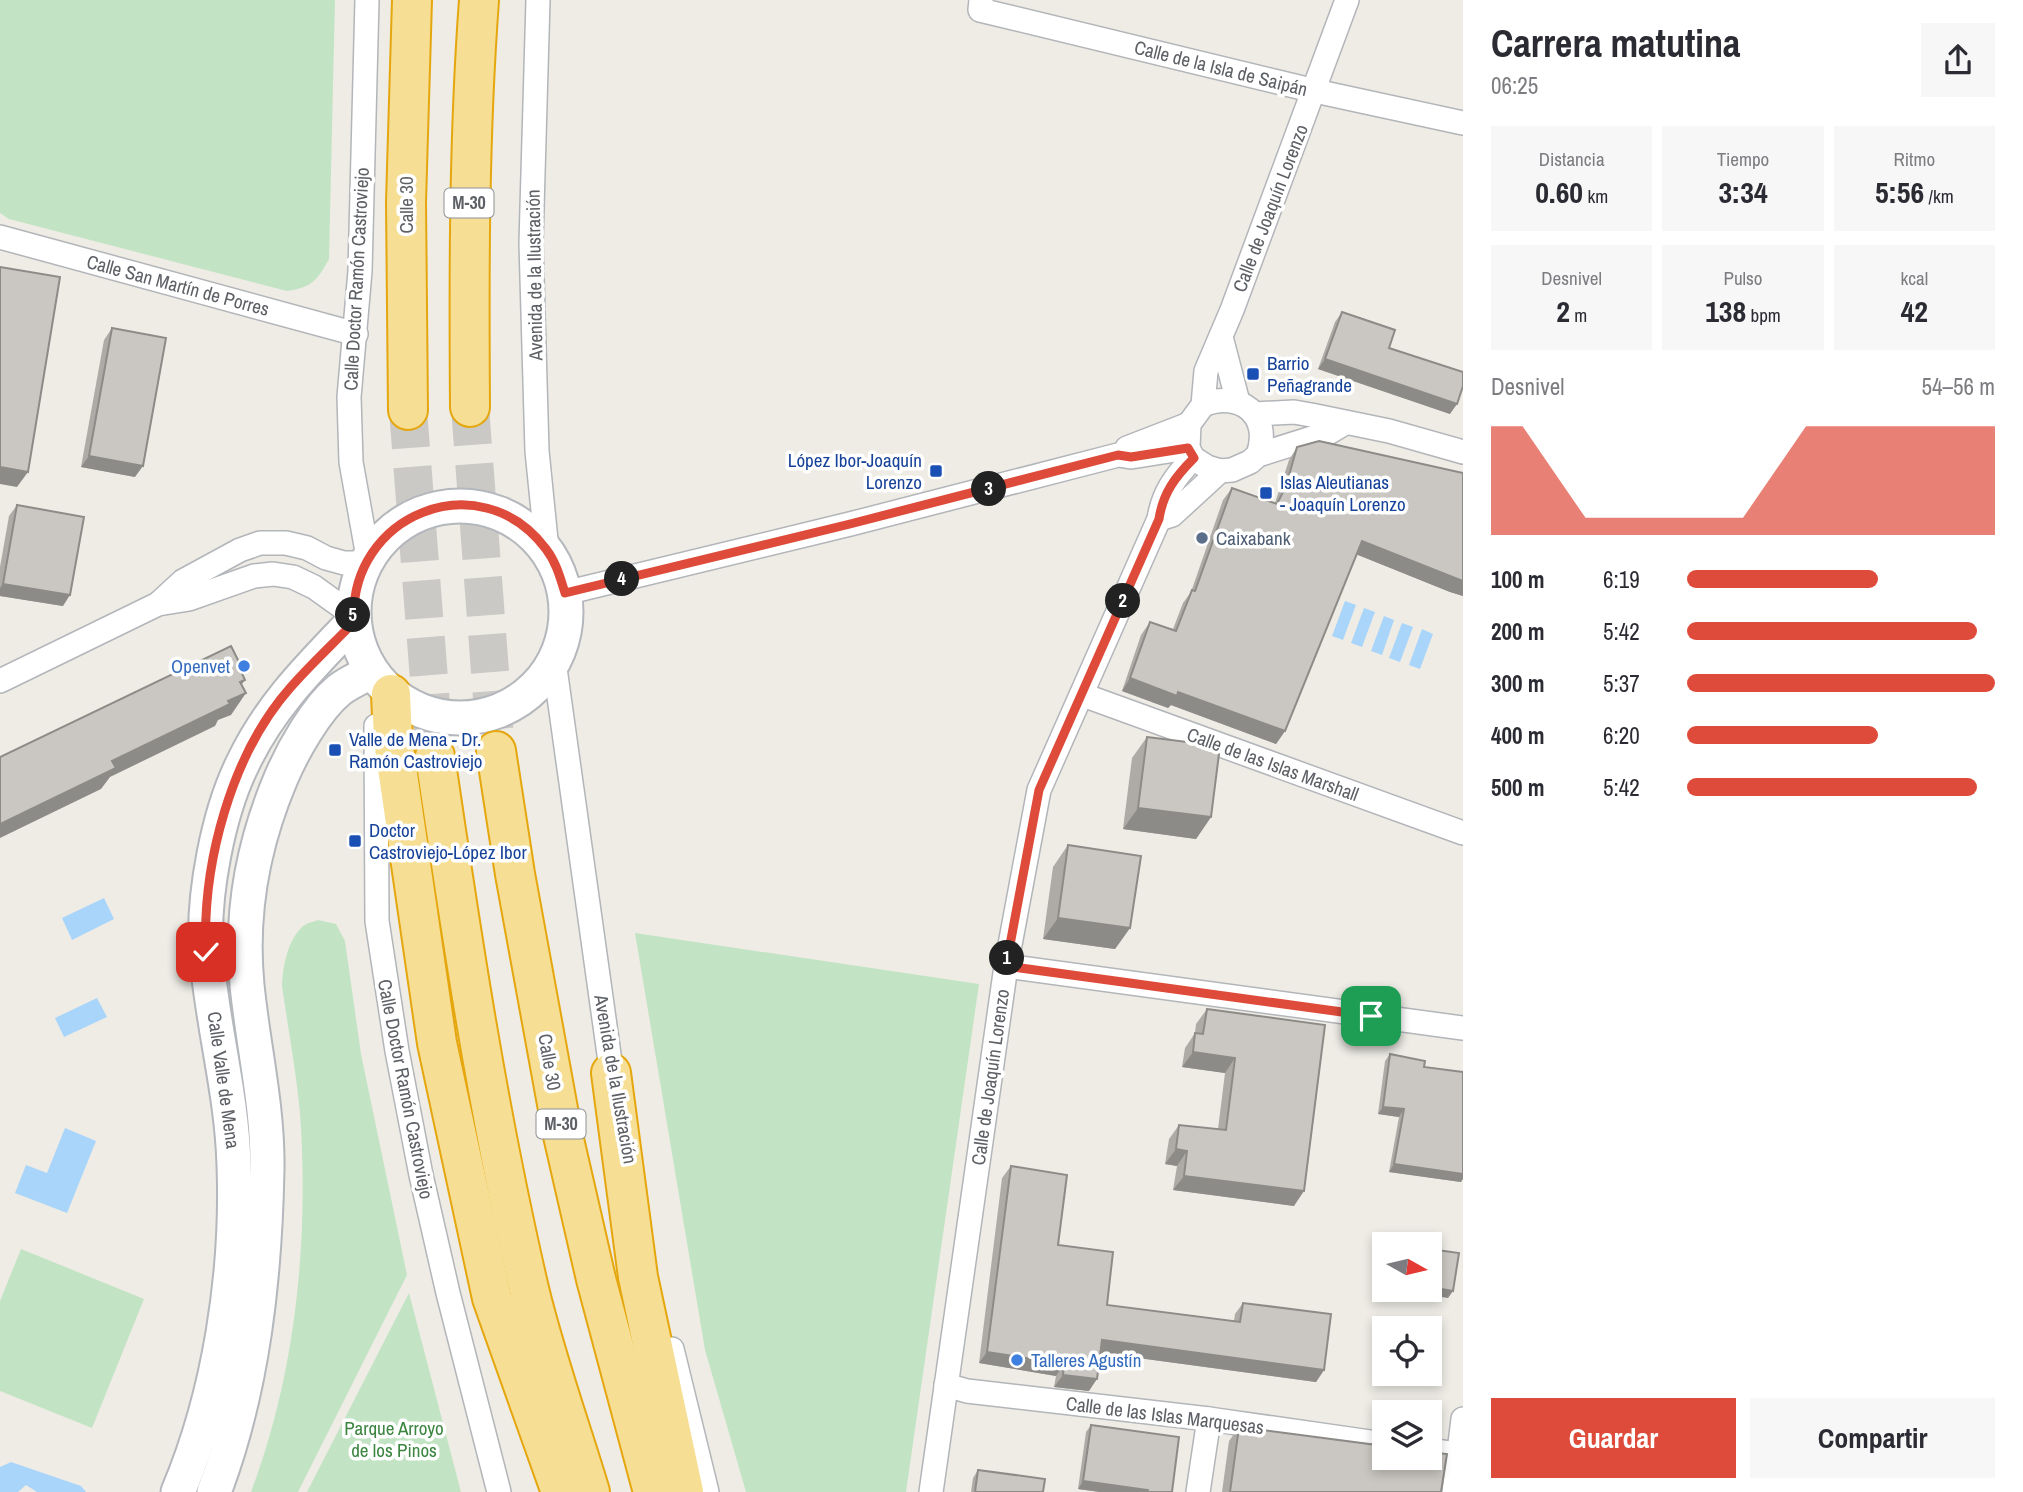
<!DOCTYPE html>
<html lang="es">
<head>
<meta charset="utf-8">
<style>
	body { margin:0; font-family:"Archivo Narrow",sans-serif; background:#f7f7f7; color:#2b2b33; height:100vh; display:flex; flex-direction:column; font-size:26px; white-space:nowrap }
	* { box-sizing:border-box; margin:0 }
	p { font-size:23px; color:#7c7c81 }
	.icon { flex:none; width:38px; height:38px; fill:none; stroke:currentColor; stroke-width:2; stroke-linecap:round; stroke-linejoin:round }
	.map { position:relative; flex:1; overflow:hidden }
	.panel { display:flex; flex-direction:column; background:#fff; width:560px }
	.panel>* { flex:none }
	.needle { width:46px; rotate:98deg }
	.tools { position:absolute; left:1372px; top:1232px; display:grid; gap:14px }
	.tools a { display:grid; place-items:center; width:70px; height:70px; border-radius:0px; background:#fff; box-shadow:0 4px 10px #0003; font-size:35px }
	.pin { position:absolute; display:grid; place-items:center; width:60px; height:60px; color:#fff; margin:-30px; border-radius:14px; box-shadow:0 4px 10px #0006 }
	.km { position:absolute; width:35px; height:35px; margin:-18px; border-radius:50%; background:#222; color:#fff; font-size:19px; line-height:35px; text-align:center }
	.round { display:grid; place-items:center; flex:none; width:74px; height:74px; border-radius:0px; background:#f7f7f7 }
	.headline { display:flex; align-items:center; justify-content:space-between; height:119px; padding:0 28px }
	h1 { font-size:38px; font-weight:700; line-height:52px }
	.stats { display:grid; grid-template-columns:repeat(3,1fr); gap:10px; height:119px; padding:7px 28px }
	.stats div { display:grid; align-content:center; border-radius:0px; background:#f7f7f7; text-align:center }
	.stats b { font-size:30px; font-weight:700 }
	.stats small { font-size:19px; font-weight:400 }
	.stats p { font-size:19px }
	.chart { height:196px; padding:14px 28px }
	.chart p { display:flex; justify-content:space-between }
	.chart svg { width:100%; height:126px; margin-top:7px; fill:#df4b3b; opacity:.7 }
	.cta { display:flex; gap:14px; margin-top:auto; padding:14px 28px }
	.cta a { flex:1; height:80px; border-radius:0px; background:#df4b3b; color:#fff; font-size:28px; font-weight:700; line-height:80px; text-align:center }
	.cta a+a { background:#f7f7f7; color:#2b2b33 }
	ul { padding:0 28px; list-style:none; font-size:23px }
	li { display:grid; grid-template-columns:112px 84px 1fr; align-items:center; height:52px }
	li i { height:18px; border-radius:9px; background:#df4b3b }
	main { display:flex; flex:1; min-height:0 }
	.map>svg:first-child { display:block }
	.green { fill:#c3e4c4 }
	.water { fill:#aad5fa }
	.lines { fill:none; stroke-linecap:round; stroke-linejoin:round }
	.highway-tunnel { stroke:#cac9c5; stroke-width:38; stroke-dasharray:38 19; stroke-linecap:butt }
	.street-casing { stroke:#b2b5b9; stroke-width:26 }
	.secondary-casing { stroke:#b4b7bc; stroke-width:37 }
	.highway-casing { stroke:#e5a60e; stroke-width:42 }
	.street { stroke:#fff; stroke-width:23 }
	.secondary { stroke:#fff; stroke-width:33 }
	.highway { stroke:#f6df94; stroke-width:38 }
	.wall { fill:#aeaba7 }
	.shaded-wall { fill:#8d8b88 }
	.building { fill:#cac7c2; stroke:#8d8b88; stroke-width:2 }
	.route-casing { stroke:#fff; stroke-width:14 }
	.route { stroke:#df4b3b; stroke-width:9 }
	.transit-dot { fill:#1a4fb4; stroke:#fff; stroke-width:2.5 }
	.service-dot { fill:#5c6f8a; stroke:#fff; stroke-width:2.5 }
	.shop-dot { fill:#3f7fe0; stroke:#fff; stroke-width:2.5 }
	.labels { text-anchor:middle; stroke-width:7; stroke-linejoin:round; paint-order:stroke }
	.shield { fill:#fff; stroke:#8e9093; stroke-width:2 }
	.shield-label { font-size:18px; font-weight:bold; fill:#5d6065 }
	.street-label { font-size:19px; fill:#5d6065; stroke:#fff }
	.transit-label { font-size:19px; fill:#164399; stroke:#fff; text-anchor:start }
	.service-label { font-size:19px; fill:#4e5e75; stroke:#fff; text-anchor:start }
	.shop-label { font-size:19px; fill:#366cbe; stroke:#fff; text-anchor:end }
	.park-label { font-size:19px; fill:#3b8540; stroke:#fff }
</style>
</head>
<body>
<main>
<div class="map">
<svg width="1463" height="1492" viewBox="0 0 1463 1492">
	<rect width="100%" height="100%" fill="#eeece5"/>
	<g class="green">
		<path d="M0,0h335l-6,259c-12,22 -17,28 -42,32l-278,-72 -9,-6z"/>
		<path d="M318,920l18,4 9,17 16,113 46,221 -109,217h-47c45,-119 58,-253 49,-379 -4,-43 -12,-85 -18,-127 1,-20 5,-44 20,-59 4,-4 11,-5 16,-7z"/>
		<polygon points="635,933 979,984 906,1492 746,1492 705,1350"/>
		<polygon points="21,1249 144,1299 92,1428 0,1391 0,1301"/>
		<polygon points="409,1293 461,1492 307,1492"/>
	</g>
	<g class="water">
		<polygon points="1345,601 1356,605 1343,640 1332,636"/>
		<polygon points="1364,608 1375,612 1362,647 1351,643"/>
		<polygon points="1384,616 1394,620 1382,655 1371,651"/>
		<polygon points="1402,623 1413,627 1400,662 1389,658"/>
		<polygon points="1422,629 1433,634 1420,669 1409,665"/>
		<polygon points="104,898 114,919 72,940 62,918"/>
		<polygon points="97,998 107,1017 64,1037 55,1018"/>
		<polygon points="65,1128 96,1141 67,1213 15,1193 26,1165 47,1173"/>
		<polygon points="11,1462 81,1486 86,1492 37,1492 26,1485 18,1492 0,1492 0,1467"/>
	</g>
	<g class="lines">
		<g class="highway-tunnel">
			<polyline points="470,407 496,751"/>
			<polyline points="408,410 435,756"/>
		</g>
		<g class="street-casing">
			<g id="street">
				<polyline points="367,0 360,271 349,397 351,462 368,557"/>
				<polyline points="538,0 531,243 537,451 547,550"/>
				<polyline points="981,0 980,10 1315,91 1463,123"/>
				<polyline points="0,237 356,334"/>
				<polyline points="1221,337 1238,402"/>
				<path d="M1203,405c37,-15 69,10 55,50"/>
				<polyline points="1254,414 1294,412 1311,415 1389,431 1463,452"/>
				<polyline points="1345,423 1328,433 1258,455 1250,462 1232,470 1220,471 1207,467 1193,458 1188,448 1189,424 1203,405 1206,371 1232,310 1347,0"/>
				<polyline points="1127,448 1189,424"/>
				<polyline points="1159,519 1172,515 1220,471"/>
				<polyline points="565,593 850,524 1118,455 1131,457 1188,448"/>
				<polyline points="158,604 183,581 240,550 260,543 286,543 307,548 326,558 344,563 365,563"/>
				<polyline points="554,661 613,1083"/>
				<polyline points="0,681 158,604 189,599 254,576 273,574 293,577 314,587 353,615"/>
				<polyline points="1083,695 1463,833"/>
				<polyline points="376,726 377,921 397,1051 421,1175 448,1293 499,1492"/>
				<polyline points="1006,966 1463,1028"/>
				<polyline points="672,1349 707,1492"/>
				<polyline points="946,1385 967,1391 1209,1419 1384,1444"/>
				<polyline points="1430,1450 1463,1455"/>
				<path d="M931,1492l75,-526 33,-176 120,-271c4,-26 16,-42 34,-61"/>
				<polyline points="1198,1492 1209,1419"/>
				<polyline points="1454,1492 1463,1419"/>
			</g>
		</g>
		<g class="secondary-casing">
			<g id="secondary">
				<circle cx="460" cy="612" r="106"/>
				<path d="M178,1492c42,-99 60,-220 56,-327 -2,-73 -23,-144 -28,-216 -3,-55 12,-136 37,-186 27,-57 67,-96 110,-141"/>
				<path d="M214,1492c39,-102 51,-215 53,-323 1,-62 -14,-123 -20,-184 -7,-72 6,-141 34,-207 12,-28 35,-69 58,-88 9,-7 22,-13 32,-18"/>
			</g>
		</g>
		<g class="highway-casing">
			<g id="highway">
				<path d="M470,407c-1,-136 -1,-271 9,-407"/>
				<polyline points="408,410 406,202 412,0"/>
				<polyline points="391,694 393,740 437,1043 492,1298 561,1492"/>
				<polyline points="496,751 515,874 562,1131 596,1279 653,1492"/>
				<path d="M435,756c26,178 53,357 94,533 16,67 41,137 61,203"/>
				<polyline points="611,1073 638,1277 684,1492"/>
			</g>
		</g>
		<use href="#street" class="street"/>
		<use href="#secondary" class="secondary"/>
		<use href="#highway" class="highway"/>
	</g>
	<g class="wall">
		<polygon points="1342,312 1450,414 1318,369 1335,322"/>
		<polygon points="112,328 135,477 81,467 104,340"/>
		<polygon points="1297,447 1463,473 1463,596 1450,592 1356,554 1285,731 1276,744 1171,705 1168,708 1122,691 1141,635 1150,622 1173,629 1183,603 1191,592 1223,500 1232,488 1275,503 1289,460"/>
		<polygon points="17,505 63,606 0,596 0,567 9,516"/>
		<polygon points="1147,737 1211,817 1196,839 1123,829 1132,758"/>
		<polygon points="1068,845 1130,928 1115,949 1043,939 1053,867"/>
		<polygon points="1207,1009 1325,1025 1294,1206 1173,1190 1177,1166 1165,1164 1169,1139 1179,1125 1218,1129 1225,1073 1182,1067 1185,1048 1195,1033 1196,1024"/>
		<polygon points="1390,1054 1424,1067 1461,1182 1389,1172 1399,1117 1378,1114 1385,1061"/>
		<polygon points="1011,1166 1058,1245 1107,1305 1234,1321 1235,1314 1243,1303 1324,1370 1316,1382 1101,1353 1089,1391 1054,1387 1056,1376 979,1363 1002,1178"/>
		<polygon points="1091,1425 1172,1492 1100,1492 1078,1489 1086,1432"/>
		<polygon points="1239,1427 1441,1492 1222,1492 1229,1441"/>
		<polygon points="978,1470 1043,1492 971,1492 973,1478"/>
	</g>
	<g class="shaded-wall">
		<polygon points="1325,359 1457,404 1450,414 1318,369"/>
		<polygon points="89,456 143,466 135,477 81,467"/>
		<polygon points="0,467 28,472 17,487 0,484"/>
		<polygon points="1362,541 1463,581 1463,596 1450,592 1353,553"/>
		<polygon points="3,584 70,595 63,606 0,596 0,588"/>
		<polygon points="1130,678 1178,692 1285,731 1276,744 1171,705 1168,708 1122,691"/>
		<polygon points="245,680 230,700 246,693 231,715 218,720 215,726 110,777 101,789 0,838 0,824 112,761"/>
		<polygon points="1138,808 1211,817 1196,839 1123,829"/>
		<polygon points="1058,918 1130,928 1115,949 1043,939"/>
		<polygon points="1193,1052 1235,1058 1225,1073 1182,1067"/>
		<polygon points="1383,1107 1404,1109 1399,1117 1378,1114"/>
		<polygon points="1176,1149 1187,1151 1177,1166 1165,1164"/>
		<polygon points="1394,1164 1463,1174 1463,1179 1461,1182 1389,1172"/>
		<polygon points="1184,1176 1304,1191 1294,1206 1173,1190"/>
		<polygon points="1430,1287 1453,1291 1448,1298 1410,1292 1411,1290 1430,1290"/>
		<polygon points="1102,1340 1324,1370 1316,1382 1094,1352"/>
		<polygon points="987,1352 1064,1364 1056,1376 979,1363"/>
		<polygon points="1063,1375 1097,1379 1089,1391 1054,1387"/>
		<polygon points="1083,1481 1148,1490 1147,1492 1100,1492 1078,1489"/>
	</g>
	<g class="building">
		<polygon points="0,267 60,277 28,472 0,467"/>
		<polygon points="1342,312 1395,330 1389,348 1463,372 1463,386 1457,404 1325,359"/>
		<polygon points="112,328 166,338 143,466 89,456"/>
		<polygon points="1319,441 1463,473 1463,581 1362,541 1285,731 1178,692 1177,696 1130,678 1150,622 1176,631 1192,590 1195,591 1232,488 1277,504 1286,486 1297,447"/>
		<polygon points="17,505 84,517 70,595 3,584"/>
		<polygon points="231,646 242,668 240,669 245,680 240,682 246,693 228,701 230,704 112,761 116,768 0,824 0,757"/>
		<polygon points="1147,737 1220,746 1211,817 1138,808"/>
		<polygon points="1068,845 1141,856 1130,928 1058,918"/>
		<polygon points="1207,1009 1325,1025 1304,1191 1184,1176 1187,1151 1176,1149 1179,1125 1226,1130 1235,1058 1193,1052 1195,1033 1203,1034"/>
		<polygon points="1390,1054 1425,1061 1424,1067 1463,1072 1463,1174 1394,1164 1404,1109 1383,1107"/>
		<polygon points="1011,1166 1067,1175 1058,1245 1113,1252 1107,1305 1240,1322 1243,1303 1331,1314 1324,1370 1102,1340 1097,1379 1063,1375 1064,1364 987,1352"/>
		<polygon points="1430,1249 1459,1253 1453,1291 1430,1287"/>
		<polygon points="1091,1425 1179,1437 1172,1492 1148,1492 1148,1490 1083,1481"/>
		<polygon points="1239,1427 1384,1446 1384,1458 1430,1458 1430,1452 1447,1454 1441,1492 1230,1492"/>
		<polygon points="978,1470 1045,1479 1043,1492 975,1492"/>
	</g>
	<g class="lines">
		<g class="route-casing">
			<path id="route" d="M206,952c-4,-88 25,-197 84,-264 20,-23 43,-44 64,-66 -6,-107 126,-161 192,-73 10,13 14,28 19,44l285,-69 268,-69 13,2 57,-9 6,10c-19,19 -31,35 -35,61l-120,271 -33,176 365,50"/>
		</g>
		<use href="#route" class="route"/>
	</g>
	<g class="transit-dot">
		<rect x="1246" y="367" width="14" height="14" rx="3.5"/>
		<rect x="929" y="464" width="14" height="14" rx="3.5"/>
		<rect x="1259" y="486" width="14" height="14" rx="3.5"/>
		<rect x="328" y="743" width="14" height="14" rx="3.5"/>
		<rect x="348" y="834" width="14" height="14" rx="3.5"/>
	</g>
	<circle class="service-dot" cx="1202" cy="538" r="7"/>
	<g class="shop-dot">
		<circle cx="244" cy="666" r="7"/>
		<circle cx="1017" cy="1360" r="7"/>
	</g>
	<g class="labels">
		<g class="shield">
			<rect x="444.5" y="188.5" width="49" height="29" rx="5"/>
			<rect x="536.5" y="1109.5" width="49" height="29" rx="5"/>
		</g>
		<g class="shield-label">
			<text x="469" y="209">M-30</text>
			<text x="561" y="1130">M-30</text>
		</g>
		<g class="street-label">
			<text transform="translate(1221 68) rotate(14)" y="7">Calle de la Isla de Saipán</text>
			<text transform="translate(406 205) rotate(-90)" y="7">Calle 30</text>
			<text transform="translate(1270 208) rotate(-69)" y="7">Calle de Joaquín Lorenzo</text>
			<text transform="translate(534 275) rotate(-91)" y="7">Avenida de la Ilustración</text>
			<text transform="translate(356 279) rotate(-87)" y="7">Calle Doctor Ramón Castroviejo</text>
			<text transform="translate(178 285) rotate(15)" y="7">Calle San Martín de Porres</text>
			<text transform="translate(1273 764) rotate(20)" y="7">Calle de las Islas Marshall</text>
			<text transform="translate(550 1062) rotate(80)" y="7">Calle 30</text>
			<text transform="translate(990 1077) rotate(-82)" y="7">Calle de Joaquín Lorenzo</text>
			<text transform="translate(616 1079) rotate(80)" y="7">Avenida de la Ilustración</text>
			<text transform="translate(224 1080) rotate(82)" y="7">Calle Valle de Mena</text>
			<text transform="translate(406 1089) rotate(79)" y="7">Calle Doctor Ramón Castroviejo</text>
			<text transform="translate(1165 1415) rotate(7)" y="7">Calle de las Islas Marquesas</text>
		</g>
		<g class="transit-label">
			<text x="1267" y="370">Barrio<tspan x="1267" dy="22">Peñagrande</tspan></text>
			<text x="922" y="467" text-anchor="end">López Ibor-Joaquín<tspan x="922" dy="22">Lorenzo</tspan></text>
			<text x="1280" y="489">Islas Aleutianas<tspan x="1280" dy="22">- Joaquín Lorenzo</tspan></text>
			<text x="349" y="746">Valle de Mena - Dr.<tspan x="349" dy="22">Ramón Castroviejo</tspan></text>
			<text x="369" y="837">Doctor<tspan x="369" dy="22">Castroviejo-López Ibor</tspan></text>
		</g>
		<g class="service-label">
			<text x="1216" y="545">Caixabank</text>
		</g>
		<g class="shop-label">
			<text x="230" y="673">Openvet</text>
			<text x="1031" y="1367" text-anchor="start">Talleres Agustín</text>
		</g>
		<g class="park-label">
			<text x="394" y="1435">Parque Arroyo<tspan x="394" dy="22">de los Pinos</tspan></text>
		</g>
	</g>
</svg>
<div class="tools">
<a><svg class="needle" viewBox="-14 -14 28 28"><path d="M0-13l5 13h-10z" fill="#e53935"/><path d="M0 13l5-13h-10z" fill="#7c7c81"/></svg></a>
<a><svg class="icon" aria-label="locate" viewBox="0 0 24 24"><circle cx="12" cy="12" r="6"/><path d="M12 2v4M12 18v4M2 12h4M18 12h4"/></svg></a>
<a><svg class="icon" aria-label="layers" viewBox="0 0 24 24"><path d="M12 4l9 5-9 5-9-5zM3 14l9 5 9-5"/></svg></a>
</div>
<div class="pin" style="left:1371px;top:1016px;background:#1e9e55"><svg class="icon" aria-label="arrive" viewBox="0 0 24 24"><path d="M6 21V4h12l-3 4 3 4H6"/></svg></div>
<div class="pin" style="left:206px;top:952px;background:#d93025"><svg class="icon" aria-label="check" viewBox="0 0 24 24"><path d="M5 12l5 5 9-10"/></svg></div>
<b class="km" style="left:1007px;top:958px">1</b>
<b class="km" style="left:1123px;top:601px">2</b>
<b class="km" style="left:989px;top:489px">3</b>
<b class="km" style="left:622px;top:579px">4</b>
<b class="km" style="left:353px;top:615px">5</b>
</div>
<section class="panel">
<div class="headline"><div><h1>Carrera matutina</h1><p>06:25</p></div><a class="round"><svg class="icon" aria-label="share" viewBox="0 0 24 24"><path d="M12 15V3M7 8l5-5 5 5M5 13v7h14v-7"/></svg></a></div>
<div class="stats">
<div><p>Distancia</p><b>0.60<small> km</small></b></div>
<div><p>Tiempo</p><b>3:34</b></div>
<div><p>Ritmo</p><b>5:56<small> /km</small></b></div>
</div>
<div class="stats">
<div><p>Desnivel</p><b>2<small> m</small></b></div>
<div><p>Pulso</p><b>138<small> bpm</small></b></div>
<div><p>kcal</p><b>42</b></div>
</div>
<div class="chart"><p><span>Desnivel</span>54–56 m</p>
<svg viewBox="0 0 160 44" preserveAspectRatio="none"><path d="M0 44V6L10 6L20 22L30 38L40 38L50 38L60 38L70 38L80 38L90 22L100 6L110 6L120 6L130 6L140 6L150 6L160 6V44z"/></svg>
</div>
<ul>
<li><b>100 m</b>6:19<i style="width:62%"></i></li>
<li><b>200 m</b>5:42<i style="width:94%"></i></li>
<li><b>300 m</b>5:37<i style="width:100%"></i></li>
<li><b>400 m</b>6:20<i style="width:62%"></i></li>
<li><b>500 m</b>5:42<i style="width:94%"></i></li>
</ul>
<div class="cta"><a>Guardar</a><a>Compartir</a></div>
</section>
</main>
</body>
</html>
